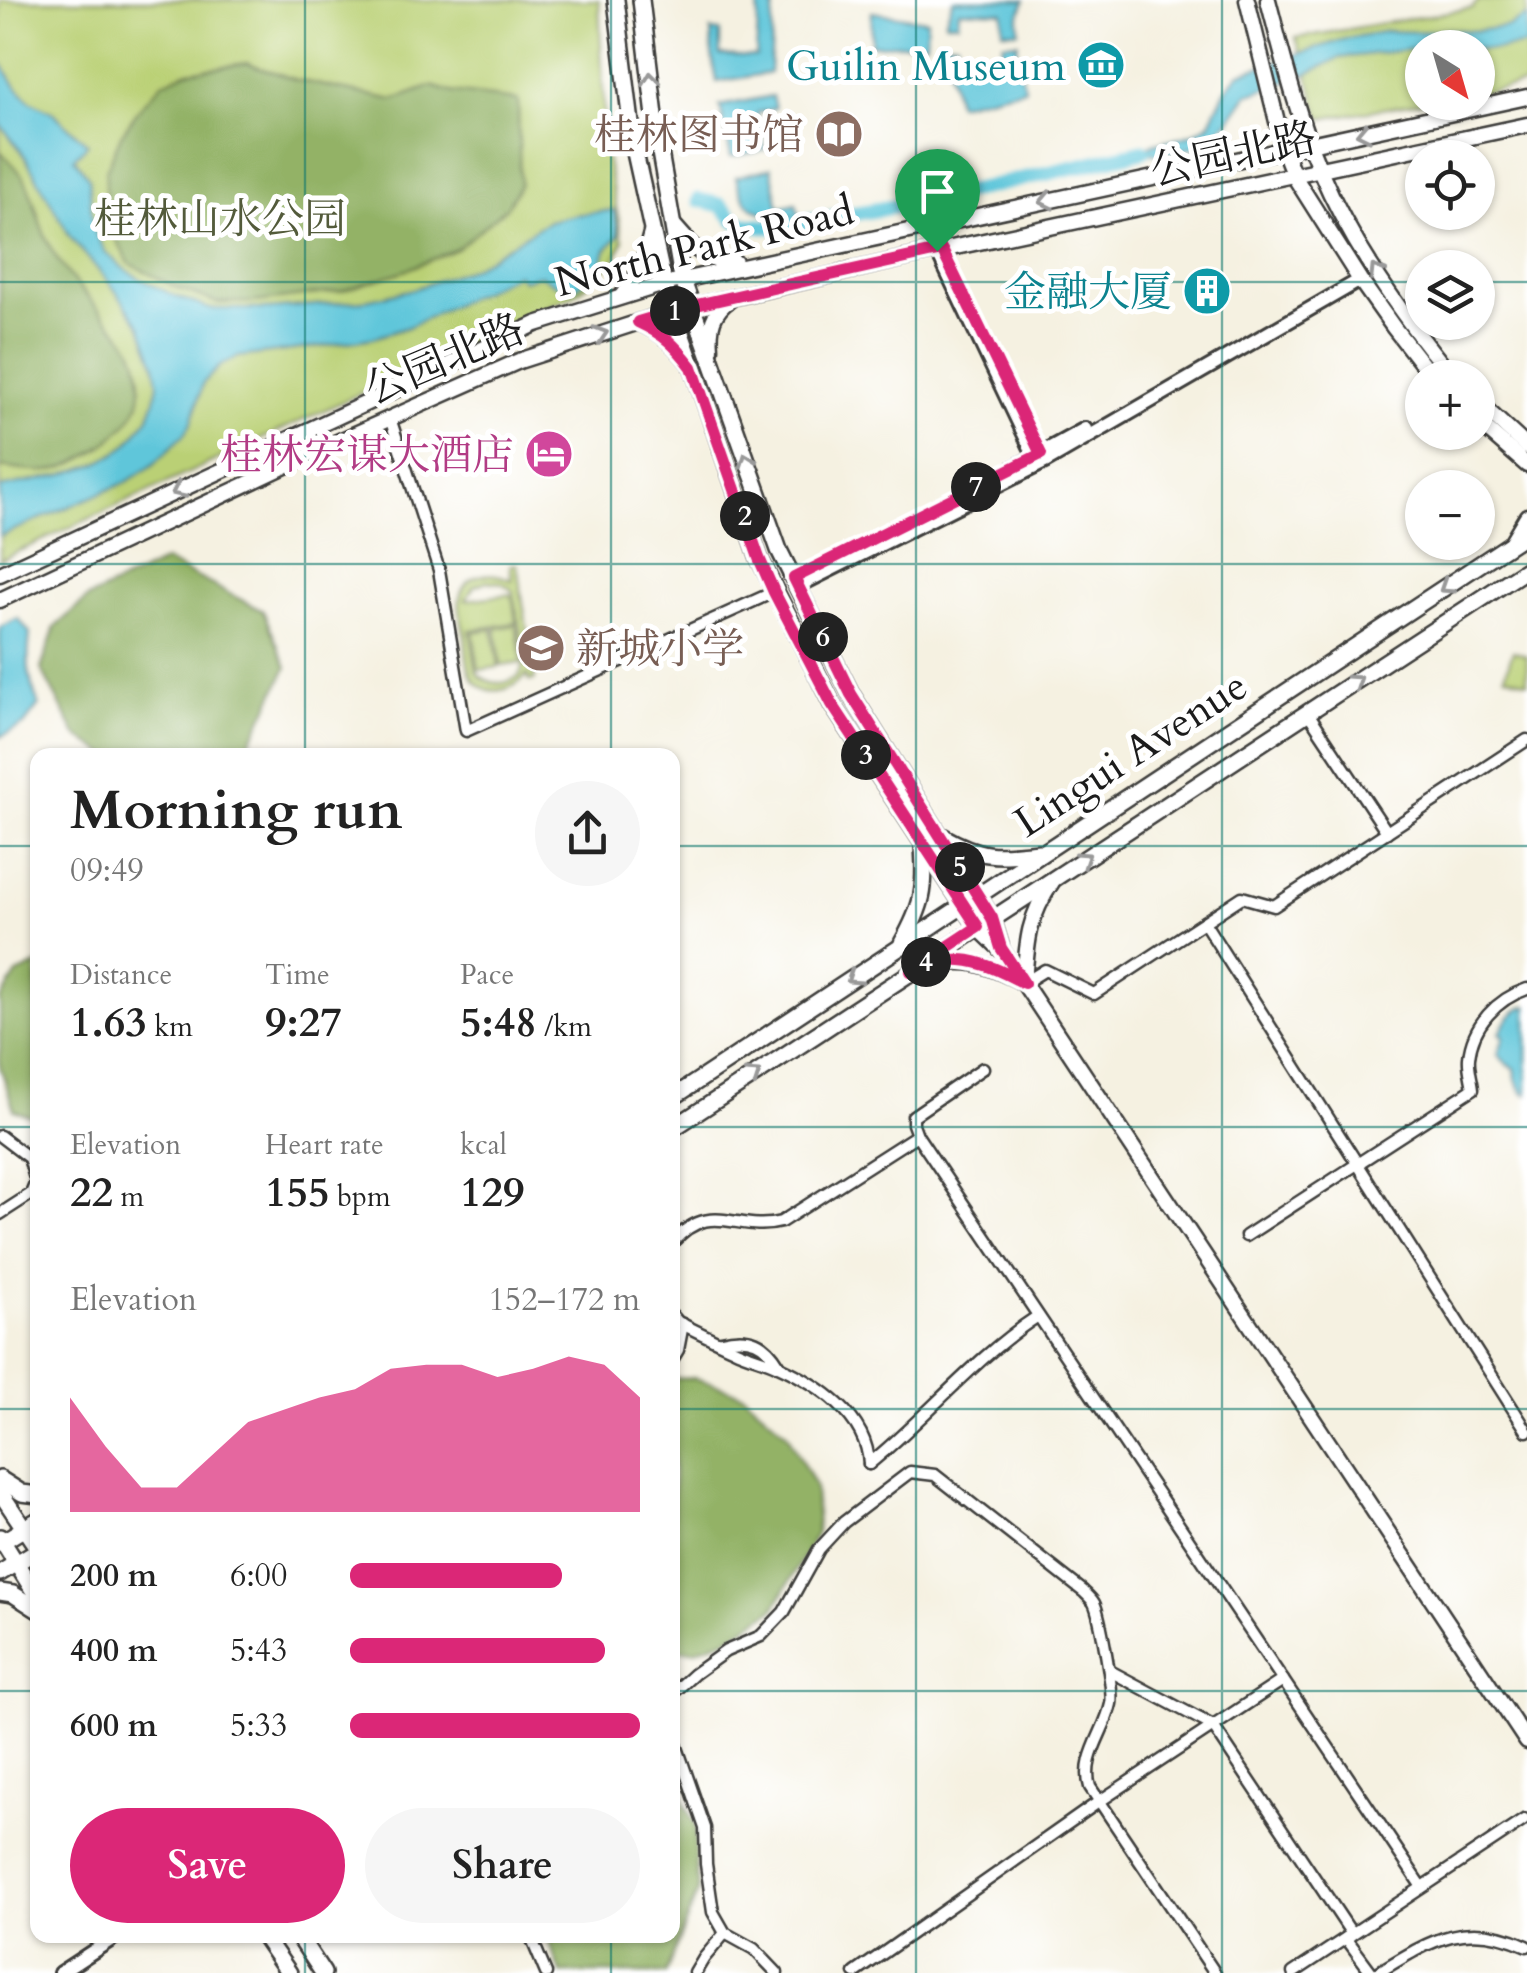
<!DOCTYPE html>
<html lang="en">
<head>
<meta charset="utf-8">
<style>
	body { margin:0; font-family:Cardo,"Noto Serif SC",serif; background:#f6f6f6; color:#222; height:100vh; display:flex; flex-direction:column; font-size:38px; white-space:nowrap }
	* { box-sizing:border-box; margin:0 }
	p { font-size:32px; color:#767676 }
	.icon { flex:none; width:55px; height:55px; fill:none; stroke:currentColor; stroke-width:2; stroke-linecap:round; stroke-linejoin:round }
	.map { position:relative; flex:1; overflow:hidden }
	.side { position:absolute; left:30px; top:748px; width:650px; height:1195px; display:flex; flex-direction:column; background:#fff; border-radius:20px; box-shadow:0 2px 8px #0004 }
	.side>* { flex:none }
	.needle { width:65px; rotate:143deg }
	.tools { position:absolute; left:1405px; top:30px; display:grid; gap:20px }
	.tools a { display:grid; place-items:center; width:90px; height:90px; border-radius:50%; background:#fff; box-shadow:0 2px 8px #0004; font-size:50px }
	.pin { position:absolute; display:grid; place-items:center; width:85px; height:85px; color:#fff; margin:-102px -42px; border-radius:50% 50% 50% 0; rotate:-45deg; box-shadow:0 0 10px #0007 }
	.pin .icon { rotate:45deg }
	.km { position:absolute; width:50px; height:50px; margin:-25px; border-radius:50%; background:#222; color:#fff; font-size:28px; line-height:50px; text-align:center }
	.round { display:grid; place-items:center; flex:none; width:105px; height:105px; border-radius:52px; background:#f6f6f6 }
	.overview { display:flex; align-items:center; justify-content:space-between; height:170px; padding:0 40px }
	h1 { font-size:55px; font-weight:700; line-height:75px }
	.stats { display:grid; grid-template-columns:repeat(3,1fr); gap:15px; height:170px; padding:10px 40px }
	.stats div { display:grid; align-content:center }
	.stats b { font-size:42px; font-weight:700 }
	.stats small { font-size:28px; font-weight:400 }
	.stats p { font-size:28px }
	.chart { height:280px; padding:20px 40px }
	.chart p { display:flex; justify-content:space-between }
	.chart svg { width:100%; height:180px; margin-top:10px; fill:#db2777; opacity:.7 }
	.action { display:flex; gap:20px; margin-top:auto; padding:20px 40px }
	.action a { flex:1; height:115px; border-radius:60px; background:#db2777; color:#fff; font-size:40px; font-weight:700; line-height:115px; text-align:center }
	.action a+a { background:#f6f6f6; color:#222 }
	ul { padding:0 40px; list-style:none; font-size:32px }
	li { display:grid; grid-template-columns:160px 120px 1fr; align-items:center; height:75px }
	li i { height:25px; border-radius:12px; background:#db2777 }
	.map>svg:first-child { display:block }
	.green { fill:#bad075; stroke:#6b7648; stroke-width:2.5; fill-rule:evenodd }
	.forest { fill:#93b266; stroke:#586741; stroke-width:2.5 }
	.water { fill:#5ec6da; stroke:#3d717b; stroke-width:2.5 }
	.lines { fill:none; stroke-linecap:round; stroke-linejoin:round }
	.river { stroke:#5ec6da; stroke-width:15 }
	.minor-casing { stroke:#3d3c3a; stroke-width:15 }
	.tertiary-casing { stroke:#3d3c3a; stroke-width:18 }
	.secondary-casing { stroke:#3d3c3a; stroke-width:19 }
	.primary-casing { stroke:#3d3c3a; stroke-width:20 }
	.trunk-casing { stroke:#3d3c3a; stroke-width:20 }
	.minor { stroke:#fff; stroke-width:10 }
	.tertiary { stroke:#fff; stroke-width:12 }
	.secondary { stroke:#fff; stroke-width:14 }
	.primary { stroke:#fff; stroke-width:15 }
	.trunk { stroke:#fff; stroke-width:15 }
	.oneway { stroke:#999 }
	.route-casing { stroke:#fff; stroke-width:20 }
	.route { stroke:#db2777; stroke-width:12 }
	.grid { fill:none; stroke:#0f766e; stroke-width:2.5; stroke-opacity:0.55 }
	.labels { text-anchor:middle; stroke-width:10; stroke-linejoin:round; paint-order:stroke }
	.culture-label { font-size:42px; fill:#0d838f; stroke:#fff; text-anchor:end }
	.education-label { font-size:42px; fill:#785e54; stroke:#fff; text-anchor:end }
	.street-label { font-size:42px; fill:#1c1c1c; stroke:#fff }
	.park-label { font-size:42px; fill:#535b3b; stroke:#fff }
	.hotel-label { font-size:42px; fill:#b23c85; stroke:#fff; text-anchor:end }
</style>
</head>
<body>
<div class="map">
<svg width="1527" height="1973" viewBox="0 0 1527 1973">
	<rect width="100%" height="100%" fill="#fff"/>
	<filter id="ink" filterUnits="userSpaceOnUse"><feTurbulence type="fractalNoise" baseFrequency=".01" numOctaves="2"/><feDisplacementMap in="SourceGraphic" scale="20" xChannelSelector="R" yChannelSelector="G"/><feConvolveMatrix kernelMatrix="1 2 1 2 8 2 1 2 1" color-interpolation-filters="sRGB"/></filter>
	<filter id="wash" filterUnits="userSpaceOnUse"><feTurbulence type="fractalNoise" baseFrequency=".0048" numOctaves="4" result="noise"/><feDisplacementMap in="SourceGraphic" scale="40" xChannelSelector="R" yChannelSelector="G"/><feGaussianBlur stdDeviation="2.25" result="paint"/><feColorMatrix in="noise" values="0 0 0 0 0 0 0 0 0 0 0 0 0 0 0 0 0 1.4 0 .05"/><feComposite in="paint" operator="in"/></filter>
	<g filter="url(#wash)">
		<rect width="100%" height="100%" fill="#f5f1e1"/>
		<g class="green">
			<polygon points="0,0 599,0 606,156 623,241 615,260 588,285 573,295 0,560"/>
			<polygon points="1479,0 1527,0 1527,84 1478,93 1478,48 1422,48 1422,102 1321,119 1296,38 1472,8"/>
			<path d="M517,564l18,116 -6,1 -2,-6c-14,16 -41,24 -55,2 -6,-11 -6,-28 -7,-40 -2,-11 -8,-28 -5,-40 6,-26 33,-26 52,-17l-2,-15zM487,581l15,2 11,8 12,70 -6,15c-15,10 -29,10 -42,-3l-7,-43 46,-7 -4,-29 -46,6 8,-14z"/>
			<polygon points="516,625 522,663 501,666 496,628"/>
			<polygon points="493,629 499,667 479,670 473,632"/>
			<polygon points="1513,651 1527,656 1527,682 1505,675"/>
		</g>
		<g class="forest">
			<polygon points="247,63 297,80 394,100 432,86 451,92 518,100 520,184 507,207 457,249 404,271 341,291 256,302 217,303 177,288 129,263 105,219 106,171 121,135 140,108 163,82 188,71"/>
			<path d="M0,151c9,9 19,18 25,29 12,24 14,50 28,72 21,35 54,63 79,96 7,16 12,36 7,54 -8,29 -62,67 -91,69 -16,1 -33,-2 -48,-4z"/>
			<polygon points="165,561 263,611 287,667 257,730 241,755 107,755 76,735 41,669 55,627 88,598"/>
			<polygon points="37,965 37,1119 14,1110 0,1066 0,1000 17,974"/>
			<polygon points="695,1378 743,1394 787,1433 815,1486 817,1533 774,1609 726,1639 695,1650 673,1650 673,1379"/>
			<polygon points="673,1786 682,1797 696,1827 695,1855 698,1891 666,1973 561,1973 546,1935 672,1935"/>
		</g>
		<g class="water">
			<polygon points="759,0 774,0 770,73 717,82 712,55 711,31 720,32 720,55 756,57"/>
			<polygon points="953,0 1025,0 1019,17 1019,31 1003,31 1003,12 959,10 958,23 945,22"/>
			<polygon points="872,12 927,20 926,43 871,45"/>
			<polygon points="1527,16 1527,45 1495,50 1478,49 1478,48 1422,48 1339,58 1307,74 1247,95 1229,121 1198,147 1157,154 1143,151 1153,144 1192,134 1209,124 1226,89 1240,73 1348,38 1388,31 1418,32 1446,29 1476,31 1509,26"/>
			<polygon points="957,42 957,59 1001,61 1003,43 1018,42 1016,55 1025,88 957,104 943,43"/>
			<polygon points="0,60 13,82 30,101 52,112 88,144 74,158 89,178 92,217 96,234 106,253 123,268 139,278 175,296 210,309 270,309 361,301 414,289 472,268 549,221 574,215 614,210 619,235 606,250 602,262 590,277 575,288 570,290 559,286 540,275 523,280 517,274 408,327 373,338 324,346 238,357 220,366 203,383 192,422 184,435 153,465 125,483 0,536 0,488 62,475 96,464 113,455 127,445 149,417 155,400 158,383 155,364 141,326 112,286 71,238 24,155 0,124"/>
			<polygon points="772,96 775,108 757,113 765,150 731,157 720,106"/>
			<path d="M771,168l8,39 17,-3 3,12c-36,-1 -54,0 -63,-39z"/>
			<path d="M18,618l12,15c-3,30 -3,44 9,72l-15,20 -24,12v-110z"/>
			<path d="M1527,1006v89l-4,-2 -7,-13 -1,-12 -7,-3 -10,-10 6,-19 -4,-3c5,-12 14,-23 27,-27z"/>
		</g>
		<g class="lines">
			<polyline class="river" points="699,200 721,205 734,219 744,225 774,227 928,201 1143,151"/>
		</g>
	</g>
	<g filter="url(#ink)">
		<g class="lines">
			<g class="minor-casing">
				<g id="minor">
					<polyline points="390,418 439,570 466,731 774,592"/>
					<polyline points="1308,713 1387,832"/>
					<polyline points="1204,922 1527,1431"/>
					<polyline points="1024,983 1045,970 1094,994 1242,897 1274,906 1527,740"/>
					<polyline points="983,1068 913,1116 913,1124 917,1135 1422,1887"/>
					<polyline points="0,1136 29,1158 36,1182 31,1194 0,1214"/>
					<path d="M1246,1236l227,-147c-1,-10 -5,-21 -4,-31 3,-33 28,-59 58,-69"/>
					<path d="M672,1243c39,-45 65,-9 109,-21l136,-87"/>
					<path d="M672,1315l6,7c18,9 38,19 56,27 14,7 30,10 44,17 40,18 89,50 91,98"/>
					<path d="M721,1341c29,-7 44,0 59,25"/>
					<polyline points="672,1360 678,1350 683,1324"/>
					<path d="M869,1464c58,-47 106,-107 169,-148"/>
					<polyline points="1110,1671 1213,1726 1352,1934"/>
					<path d="M672,1694l22,-20 32,-23 35,-15 23,-24 35,-63 25,-27 66,-50 25,3 148,116c4,4 8,7 11,12 6,11 20,89 17,101 -6,28 -30,54 -21,83l125,186"/>
					<polyline points="672,1733 705,1828 706,1864 713,1912 725,1933 754,1949 777,1973"/>
					<polyline points="530,1935 546,1973"/>
					<polyline points="1346,1938 1372,1973"/>
					<polyline points="695,1973 704,1958 725,1933"/>
					<polyline points="855,1973 1100,1801 1283,1680"/>
					<polyline points="1293,1973 1524,1820"/>
					<path d="M1377,1973c53,-32 88,-56 150,-27"/>
				</g>
			</g>
			<g class="tertiary-casing">
				<g id="tertiary">
					<polyline points="937,251 1037,461"/>
					<polyline points="1010,470 1085,429"/>
					<polyline points="798,586 1045,462 1360,280"/>
					<polyline points="60,1973 118,1935"/>
				</g>
			</g>
			<g class="secondary-casing">
				<g id="secondary">
					<polyline points="1247,0 1284,150 1294,176 1360,280 1394,328 1433,378"/>
					<path d="M1268,0c15,57 29,116 52,170 32,76 82,145 133,208"/>
					<path d="M672,223c21,24 30,38 63,39"/>
					<polyline points="621,297 641,269 651,233"/>
					<path d="M638,322c26,11 36,22 53,43"/>
					<path d="M711,349c-2,-22 1,-37 20,-50"/>
					<polyline points="1478,402 1527,447"/>
					<polyline points="1478,422 1527,465"/>
					<polyline points="1512,541 1527,516"/>
					<polyline points="0,574 536,324 664,284 1527,97"/>
					<polyline points="0,600 328,446 519,361 673,311 937,251 1527,125"/>
					<polyline points="1001,949 1527,1742"/>
					<path d="M923,968c43,-13 63,-4 101,15 3,-42 4,-65 28,-101"/>
				</g>
			</g>
			<g class="primary-casing">
				<g id="primary">
					<polyline points="616,0 634,148 664,284 759,558 832,704 978,927 1001,949"/>
					<polyline points="641,0 658,141 682,278 779,550 851,694 992,919 1000,945"/>
					<path d="M942,836c38,22 54,21 97,16"/>
					<path d="M902,943c21,-38 24,-53 21,-97"/>
					<polyline points="672,1098 1527,533"/>
					<polyline points="672,1129 1527,569"/>
					<polyline points="0,1479 22,1493 38,1495"/>
					<polyline points="0,1543 38,1520"/>
					<polyline points="0,1573 38,1550"/>
					<polyline points="0,1592 13,1594 38,1610"/>
				</g>
			</g>
			<g class="trunk-casing">
				<g id="trunk">
					<polyline points="0,1492 38,1549"/>
					<polyline points="0,1537 38,1598"/>
					<polyline points="263,1935 289,1973"/>
					<polyline points="298,1935 323,1973"/>
				</g>
			</g>
			<use href="#minor" class="minor"/>
			<use href="#tertiary" class="tertiary"/>
			<use href="#secondary" class="secondary"/>
			<use href="#primary" class="primary"/>
			<use href="#trunk" class="trunk"/>
		</g>
		<defs><path id="oneway-chevron" d="M-2-3.5L2.5 0L-2 3.5" fill="none" stroke-width="1.6" stroke-linecap="round" stroke-linejoin="round" transform="scale(2.5)"/></defs>
		<g class="oneway">
			<use href="#oneway-chevron" transform="translate(651 79) rotate(-97)"/>
			<use href="#oneway-chevron" transform="translate(1363 133) rotate(168)"/>
			<use href="#oneway-chevron" transform="translate(1046 201) rotate(168)"/>
			<use href="#oneway-chevron" transform="translate(1376 271) rotate(-122)"/>
			<use href="#oneway-chevron" transform="translate(601 334) rotate(-18)"/>
			<use href="#oneway-chevron" transform="translate(747 460) rotate(-110)"/>
			<use href="#oneway-chevron" transform="translate(178 491) rotate(155)"/>
			<use href="#oneway-chevron" transform="translate(1446 587) rotate(147)"/>
			<use href="#oneway-chevron" transform="translate(1356 681) rotate(-33)"/>
			<use href="#oneway-chevron" transform="translate(1084 858) rotate(-33)"/>
			<use href="#oneway-chevron" transform="translate(853 978) rotate(146)"/>
			<use href="#oneway-chevron" transform="translate(754 1075) rotate(-34)"/>
		</g>
	</g>
	<g class="lines" filter="url(#ink)">
		<g class="route-casing">
			<path id="route" d="M942,250l99,204 -247,124 57,116 141,224 9,30 23,35c-19,-10 -42,-22 -63,-23 -17,-2 -34,7 -50,11l67,-44 -146,-223 -58,-112 -15,-34 -67,-191c-17,-22 -28,-33 -54,-45l54,-16z"/>
		</g>
		<use href="#route" class="route"/>
	</g>
	<path class="grid" d="M305,0v755M611,0v755M916,0v1973M1222,0v1973M0,282h1422M1478,282h49M0,564h1527M0,846h38M672,846h855M0,1127h38M672,1127h855M0,1409h38M672,1409h855M0,1691h38M672,1691h855M305,1935v38M611,1935v38"/>
	<defs>
		<g id="museum-disc" transform="scale(2.5)"><circle r="9.5" fill="#0f9aa8" stroke="#fff"/><path d="M0-6L6-3V-2H-6V-3ZM-5-1h2V3h-2ZM-1-1h2V3h-2ZM3-1h2V3H3ZM-6 4H6V6H-6Z" fill="#fff"/></g>
		<g id="library-disc" transform="scale(2.5)"><circle r="9.5" fill="#8d6e63" stroke="#fff"/><path d="M-6-4Q-3-5.5-.7-3.5V5Q-3 3-6 4ZM6-4Q3-5.5 .7-3.5V5Q3 3 6 4Z" fill="#fff"/></g>
		<g id="building-disc" transform="scale(2.5)"><circle r="9.5" fill="#0f9aa8" stroke="#fff"/><path d="M-4-6H4V6H1V3H-1V6H-4ZM-2.5-4.3h1.7v1.8h-1.7ZM.8-4.3h1.7v1.8H.8ZM-2.5-1h1.7V.8h-1.7ZM.8-1h1.7V.8H.8Z" fill="#fff"/></g>
		<g id="hotel-disc" transform="scale(2.5)"><circle r="9.5" fill="#d1479c" stroke="#fff"/><path d="M-6-4.5h1.5V1H6V5H4.5V3h-9V5H-6ZM-4 0a1.8 1.8 0 1 1 3.6 0ZM.5 0V-2.5h3Q6-2.5 6 0Z" fill="#fff"/></g>
		<g id="school-disc" transform="scale(2.5)"><circle r="9.5" fill="#8d6e63" stroke="#fff"/><path d="M0-5L7-2L0 1L-7-2ZM-4 1L0 2.5L4 1V4Q0 6-4 4Z" fill="#fff"/></g>
	</defs>
	<g fill-rule="evenodd">
		<use href="#museum-disc" x="1101" y="65"/>
		<use href="#library-disc" x="839" y="134"/>
		<use href="#building-disc" x="1207" y="291"/>
		<use href="#hotel-disc" x="549" y="454"/>
		<use href="#school-disc" x="541" y="648"/>
	</g>
	<g class="labels">
		<g class="culture-label">
			<text x="1066" y="80">Guilin Museum</text>
			<text x="1172" y="306">金融大厦</text>
		</g>
		<g class="education-label">
			<text x="804" y="149">桂林图书馆</text>
			<text x="576" y="663" text-anchor="start">新城小学</text>
		</g>
		<g class="street-label">
			<text transform="translate(1233 153) rotate(-12)" y="15">公园北路</text>
			<text transform="translate(704 245) rotate(-14)" y="15">North Park Road</text>
			<text transform="translate(444 358) rotate(-23)" y="15">公园北路</text>
			<text transform="translate(1130 753) rotate(-33)" y="15">Lingui Avenue</text>
		</g>
		<g class="park-label">
			<text x="220" y="233">桂林山水公园</text>
		</g>
		<g class="hotel-label">
			<text x="514" y="469">桂林宏谋大酒店</text>
		</g>
	</g>
</svg>
<div class="tools">
<a><svg class="needle" viewBox="-14 -14 28 28"><path d="M0-13l5 13h-10z" fill="#e53935"/><path d="M0 13l5-13h-10z" fill="#767676"/></svg></a>
<a><svg class="icon" aria-label="locate" viewBox="0 0 24 24"><circle cx="12" cy="12" r="6"/><path d="M12 2v4M12 18v4M2 12h4M18 12h4"/></svg></a>
<a><svg class="icon" aria-label="layers" viewBox="0 0 24 24"><path d="M12 4l9 5-9 5-9-5zM3 14l9 5 9-5"/></svg></a>
<a>+</a>
<a>−</a>
</div>
<div class="pin" style="left:937px;top:251px;background:#1e9e55"><svg class="icon" aria-label="arrive" viewBox="0 0 24 24"><path d="M6 21V4h12l-3 4 3 4H6"/></svg></div>
<b class="km" style="left:675px;top:311px">1</b>
<b class="km" style="left:745px;top:516px">2</b>
<b class="km" style="left:866px;top:755px">3</b>
<b class="km" style="left:926px;top:962px">4</b>
<b class="km" style="left:960px;top:867px">5</b>
<b class="km" style="left:823px;top:637px">6</b>
<b class="km" style="left:976px;top:487px">7</b>
<section class="side">
<div class="overview"><div><h1>Morning run</h1><p>09:49</p></div><a class="round"><svg class="icon" aria-label="share" viewBox="0 0 24 24"><path d="M12 15V3M7 8l5-5 5 5M5 13v7h14v-7"/></svg></a></div>
<div class="stats">
<div><p>Distance</p><b>1.63<small> km</small></b></div>
<div><p>Time</p><b>9:27</b></div>
<div><p>Pace</p><b>5:48<small> /km</small></b></div>
</div>
<div class="stats">
<div><p>Elevation</p><b>22<small> m</small></b></div>
<div><p>Heart rate</p><b>155<small> bpm</small></b></div>
<div><p>kcal</p><b>129</b></div>
</div>
<div class="chart"><p><span>Elevation</span>152–172 m</p>
<svg viewBox="0 0 160 44" preserveAspectRatio="none"><path d="M0 44V16L10 28L20 38L30 38L40 30L50 22L60 19L70 16L80 14L90 9L100 8L110 8L120 11L130 9L140 6L150 8L160 16V44z"/></svg>
</div>
<ul>
<li><b>200 m</b>6:00<i style="width:73%"></i></li>
<li><b>400 m</b>5:43<i style="width:88%"></i></li>
<li><b>600 m</b>5:33<i style="width:100%"></i></li>
</ul>
<div class="action"><a>Save</a><a>Share</a></div>
</section>
</div>
</body>
</html>
